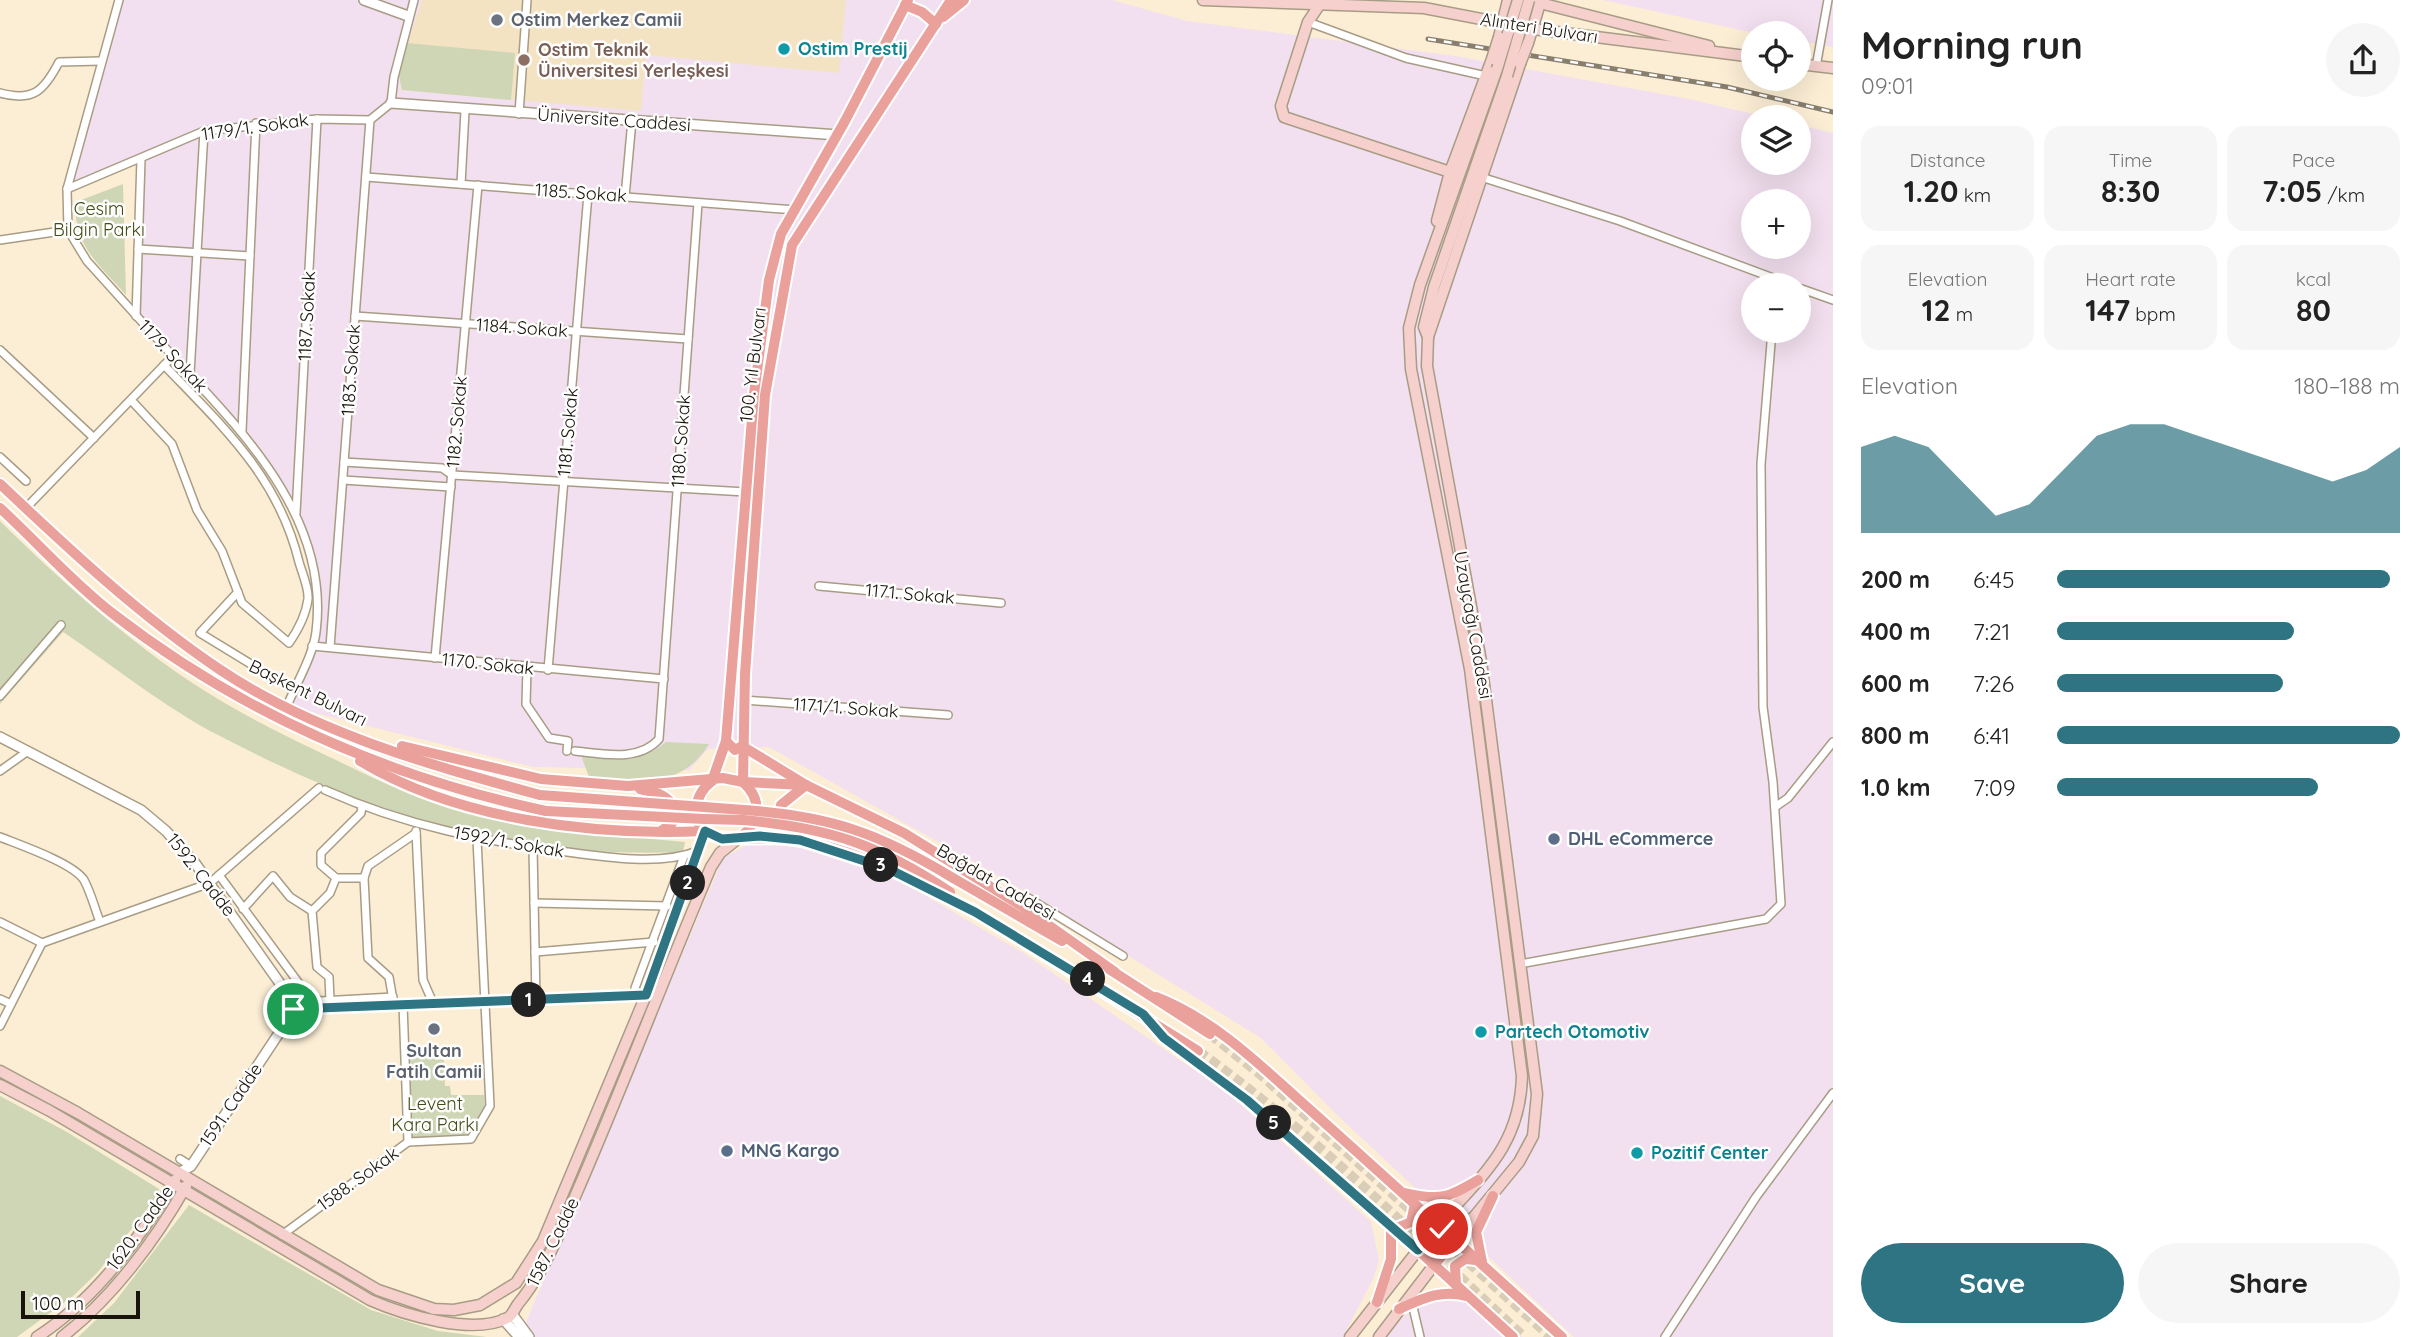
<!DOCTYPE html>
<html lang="en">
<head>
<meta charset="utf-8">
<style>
	body { margin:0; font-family:Quicksand,sans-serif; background:#f6f6f6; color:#222; height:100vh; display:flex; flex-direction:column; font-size:26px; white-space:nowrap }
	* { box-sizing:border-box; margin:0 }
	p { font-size:23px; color:#767676 }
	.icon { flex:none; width:38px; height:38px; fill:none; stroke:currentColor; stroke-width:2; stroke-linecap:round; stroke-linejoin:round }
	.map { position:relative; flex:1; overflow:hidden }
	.panel { display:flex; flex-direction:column; background:#fff; width:595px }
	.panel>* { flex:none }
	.buttons { position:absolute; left:1741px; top:21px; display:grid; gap:14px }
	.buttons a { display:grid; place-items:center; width:70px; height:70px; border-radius:50%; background:#fff; box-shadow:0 7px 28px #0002; font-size:35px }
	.scale { position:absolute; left:21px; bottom:18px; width:119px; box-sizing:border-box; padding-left:7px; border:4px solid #19140b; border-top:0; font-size:19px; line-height:24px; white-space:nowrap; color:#19140b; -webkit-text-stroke:5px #fdfdfd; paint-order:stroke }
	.pin { position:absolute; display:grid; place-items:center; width:60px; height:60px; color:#fff; margin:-30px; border:4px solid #fff; border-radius:50%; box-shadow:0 2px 7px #0007 }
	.km { position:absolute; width:35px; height:35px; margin:-18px; border-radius:50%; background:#222; color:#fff; font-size:19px; line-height:35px; text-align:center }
	.round { display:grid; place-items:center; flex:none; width:74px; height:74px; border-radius:37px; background:#f6f6f6 }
	.head { display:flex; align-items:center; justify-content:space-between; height:119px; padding:0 28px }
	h1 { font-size:38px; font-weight:700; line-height:52px }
	.figures { display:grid; grid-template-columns:repeat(3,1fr); gap:10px; height:119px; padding:7px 28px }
	.figures div { display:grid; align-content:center; border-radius:18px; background:#f6f6f6; text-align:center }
	.figures b { font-size:30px; font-weight:700 }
	.figures small { font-size:19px; font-weight:400 }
	.figures p { font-size:19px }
	.chart { height:196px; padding:14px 28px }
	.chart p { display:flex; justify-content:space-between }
	.chart svg { width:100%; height:126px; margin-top:7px; fill:#2e7482; opacity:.7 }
	.cta { display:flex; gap:14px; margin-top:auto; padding:14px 28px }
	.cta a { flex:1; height:80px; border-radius:42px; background:#2e7482; color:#fff; font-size:28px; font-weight:700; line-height:80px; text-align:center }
	.cta a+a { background:#f6f6f6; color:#222 }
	ul { padding:0 28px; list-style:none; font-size:23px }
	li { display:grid; grid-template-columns:112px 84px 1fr; align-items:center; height:52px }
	li i { height:18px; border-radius:9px; background:#2e7482 }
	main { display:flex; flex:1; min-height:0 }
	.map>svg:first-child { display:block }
	.industrial { fill:#f2dfef; fill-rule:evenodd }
	.built { fill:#f4e3c3 }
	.green { fill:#ced6b6 }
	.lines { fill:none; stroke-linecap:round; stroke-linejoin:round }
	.primary-tunnel { stroke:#dacdb7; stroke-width:10; stroke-dasharray:10 5; stroke-linecap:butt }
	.minor-casing { stroke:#a89c85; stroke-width:10 }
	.tertiary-casing { stroke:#a89c85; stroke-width:12 }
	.secondary-casing { stroke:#a89c85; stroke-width:13 }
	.primary-casing { stroke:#fff; stroke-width:14 }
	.minor { stroke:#fff; stroke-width:7 }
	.tertiary { stroke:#fff; stroke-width:9 }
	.secondary { stroke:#f5d0cd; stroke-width:10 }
	.primary { stroke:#eba19b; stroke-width:10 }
	.rail-casing { stroke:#887e6d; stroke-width:5 }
	.rail { stroke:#fdfdfd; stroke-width:2.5; stroke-dasharray:8; stroke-linecap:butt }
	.secondary-bridge-casing { stroke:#a89c85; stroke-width:13; stroke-linecap:butt }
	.primary-bridge-casing { stroke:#fff; stroke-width:14; stroke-linecap:butt }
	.secondary-bridge { stroke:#f5d0cd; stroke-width:10 }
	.primary-bridge { stroke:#eba19b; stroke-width:10 }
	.route-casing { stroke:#fff; stroke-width:14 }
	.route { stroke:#2e7482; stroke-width:9 }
	.worship-dot { fill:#6b7280; stroke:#fdfdfd; stroke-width:2.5 }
	.culture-dot { fill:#0f9aa8; stroke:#fdfdfd; stroke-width:2.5 }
	.education-dot { fill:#8d6e63; stroke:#fdfdfd; stroke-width:2.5 }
	.service-dot { fill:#5c6f8a; stroke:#fdfdfd; stroke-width:2.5 }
	.labels { text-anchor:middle; stroke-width:5; stroke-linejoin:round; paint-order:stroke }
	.worship-label { font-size:18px; font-weight:bold; fill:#5b616d; stroke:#fdfdfd; text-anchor:start }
	.street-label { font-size:18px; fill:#19140b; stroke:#fdfdfd }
	.culture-label { font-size:18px; font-weight:bold; fill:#0d838f; stroke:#fdfdfd; text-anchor:start }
	.education-label { font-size:18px; font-weight:bold; fill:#785e54; stroke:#fdfdfd; text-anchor:start }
	.park-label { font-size:18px; fill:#444d13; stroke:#fdfdfd }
	.service-label { font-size:18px; font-weight:bold; fill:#4e5e75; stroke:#fdfdfd; text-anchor:start }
</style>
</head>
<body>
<main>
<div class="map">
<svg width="1833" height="1337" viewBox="0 0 1833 1337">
	<rect width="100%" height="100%" fill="#fceed5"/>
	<g class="industrial">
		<path d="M119,0h993l75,21 268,35 234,43 77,18h-12v46h45v-38l34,8v1204h-259l-239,-224 -74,-75 -262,-162 -230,-129 -61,2 -19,21 -156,-3 -246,-61 25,-60 6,-51 -22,-81 -54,-83 -106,-115 5,-156 -74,29zM1754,201h45v46h-45zM1754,285h45v46h-45z"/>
		<polygon points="1603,0 1833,0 1833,47 1799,41 1799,33 1754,33"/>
		<polygon points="752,842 810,849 887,873 1025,954 1228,1093 1371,1222 1379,1260 1374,1277 1343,1337 529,1337 523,1329 723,858"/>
		<polygon points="1446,1299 1476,1303 1509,1323 1522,1337 1384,1337 1404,1316 1421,1304"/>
	</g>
	<polygon class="built" points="422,0 846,0 839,73 646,55 641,111 401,90 401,65"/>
	<g class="green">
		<polygon points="407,43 515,53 511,100 402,90 399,76"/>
		<path d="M123,184l3,111c-26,-30 -54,-50 -50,-93z"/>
		<path d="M0,521c64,63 141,132 218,178 38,23 78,42 118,61 41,20 84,41 128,53 71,19 147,22 221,29l-2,10c-172,7 -315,-38 -465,-117 -51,-26 -106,-70 -155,-103l-63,72z"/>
		<path d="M666,742l43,2c-29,47 -71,36 -120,33l-8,-22c35,5 55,11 85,-13z"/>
		<polygon points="409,1050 415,1050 415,1057 444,1060 445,1086 450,1086 451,1095 484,1095 485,1110 469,1138 412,1141"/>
		<polygon points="0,1096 67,1132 159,1189 159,1194 97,1273 73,1296 17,1337 0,1337"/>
		<polygon points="189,1205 371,1310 438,1331 487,1337 78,1337 114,1303"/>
	</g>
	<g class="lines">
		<g class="primary-tunnel">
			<polyline points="1210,1034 1260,1074 1551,1337"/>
			<path d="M1198,1051c118,84 220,188 326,286"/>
		</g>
		<g class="minor-casing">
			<g id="minor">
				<path d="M119,0l-52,189 1,41 19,31c31,34 61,68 92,102 69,74 151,159 137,269 -3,24 -20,52 -29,74"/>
				<polyline points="1308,22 1406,58 1486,76"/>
				<polyline points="1816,67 1828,0"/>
				<path d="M0,93c33,9 44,-2 59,-31l43,-1"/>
				<polyline points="519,114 527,0"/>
				<polyline points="366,177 796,210"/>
				<polyline points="1481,177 1620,221 1792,285"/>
				<polyline points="461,184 465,111"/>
				<polyline points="67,189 204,131 317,119 370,120"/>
				<polyline points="625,197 632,120"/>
				<polyline points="0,240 68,230"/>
				<polyline points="138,249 250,256"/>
				<polyline points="1799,288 1833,300"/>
				<polyline points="136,316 141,159"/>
				<polyline points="355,316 688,339"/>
				<polyline points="0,350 94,438"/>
				<polyline points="190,374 204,131"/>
				<path d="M131,400l41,44 25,66 25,41 20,52 47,40c9,-13 17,-28 19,-44 1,-11 -6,-26 -9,-37 -21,-86 -76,-135 -135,-197"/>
				<polyline points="242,431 256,123"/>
				<polyline points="0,457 26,481"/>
				<polyline points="344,462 442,468 452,475 746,492"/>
				<polyline points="343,480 451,487"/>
				<polyline points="26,508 173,356"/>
				<polyline points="296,513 317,119"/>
				<polyline points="819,586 1001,603"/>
				<polyline points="238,592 200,633 254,666"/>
				<polyline points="312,646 664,679"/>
				<polyline points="330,647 370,120 391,103 394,77 414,0"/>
				<polyline points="435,658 478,185"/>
				<polyline points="527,668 526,704 549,738 568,741 567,751"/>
				<polyline points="548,670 588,194"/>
				<polyline points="0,696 61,625"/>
				<polyline points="744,700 948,715"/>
				<path d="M575,751c28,3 64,11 84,-12l39,-536"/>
				<polyline points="0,771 28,751"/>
				<path d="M325,790c80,36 163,52 250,63 38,5 87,12 123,-2"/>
				<polyline points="1775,807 1788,798 1833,742"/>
				<polyline points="416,831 423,980 433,1003"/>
				<path d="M0,837c20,8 73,26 84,43 7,13 11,29 16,42"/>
				<polyline points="533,848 536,999"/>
				<polyline points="219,875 309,997 321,1001 393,997"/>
				<polyline points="336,878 321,865 321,853 361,813 362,806"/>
				<polyline points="1025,896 1123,956"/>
				<polyline points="534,903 667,906"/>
				<polyline points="243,909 273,876 290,897 312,911"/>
				<polyline points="0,922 42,943 210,883 319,788"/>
				<polyline points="535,952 654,942"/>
				<polyline points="1520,964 1766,919 1781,904 1773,782 1763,707 1761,464 1772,331"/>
				<polyline points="635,988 684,856"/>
				<polyline points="0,999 11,1004"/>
				<polyline points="330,1000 329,977 317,967 312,911 330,893 336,878 364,878"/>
				<polyline points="393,1000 389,977 368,958 364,878 368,866 416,833"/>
				<polyline points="403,1004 408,1142"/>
				<polyline points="293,1009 646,995"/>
				<polyline points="0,1026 42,943"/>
				<polyline points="180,1159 191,1166"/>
				<polyline points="282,1235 408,1142 471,1139 490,1106 477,839"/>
				<polyline points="1412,1303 1420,1337"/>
				<polyline points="1665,1337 1756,1197 1833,1093"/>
			</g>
		</g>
		<g class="tertiary-casing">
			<g id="tertiary">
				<polyline points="364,0 408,16"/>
				<polyline points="391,103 838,135"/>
				<polyline points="0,737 141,810 166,831 195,863 291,999 293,1009 289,1018 191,1166 179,1173"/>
				<polyline points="512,1314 529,1337"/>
				<polyline points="503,1319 519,1337"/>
			</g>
		</g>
		<g class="secondary-casing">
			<g id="secondary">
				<polyline points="1203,0 1424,8 1533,29 1754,57"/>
				<polyline points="1528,0 1709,46"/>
				<polyline points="1320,4 1308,22 1281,106 1284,117 1450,172"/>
				<polyline points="1499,37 1508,0"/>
				<polyline points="1528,43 1541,0"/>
				<polyline points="1799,64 1833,68"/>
				<polyline points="1437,221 1450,172 1492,59"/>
				<polyline points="1428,337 1520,64"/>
				<polyline points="0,1071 78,1113 378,1290 434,1309 454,1310 480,1305 516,1283 543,1241 646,995 705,831"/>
				<path d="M0,1085l50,26 320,189c32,14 105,37 139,17 4,-3 6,-9 9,-13 27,-33 42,-72 59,-112 47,-108 88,-217 134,-325l9,-14 20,-16"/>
				<polyline points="1456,1204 1458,1218 1465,1221 1473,1218"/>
				<path d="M1438,1225c44,-50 82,-78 84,-149l-52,-407 -59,-300 -2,-41 11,-43 77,-216"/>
				<polyline points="1455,1240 1519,1162 1533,1136 1537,1094 1481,661 1427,366 1428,337 1424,327 1434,287 1507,76"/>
				<path d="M37,1337c59,-38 102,-98 138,-157"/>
				<path d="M62,1337c50,-39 93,-96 124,-151"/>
				<polyline points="1350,1337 1418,1250"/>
				<polyline points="1379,1337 1434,1265"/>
			</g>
		</g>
		<g class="primary-casing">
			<g id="primary">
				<polyline points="905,5 922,12 936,24"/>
				<polyline points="943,17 964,0"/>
				<path d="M0,484c70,66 139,131 219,185 95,64 211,96 321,126"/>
				<path d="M0,508c37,34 72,74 112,105 129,100 275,164 434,198"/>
				<polyline points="726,741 735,750 742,746 806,785 904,833 1020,905 1115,972"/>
				<polyline points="402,746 541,779 628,786 723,778 743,782 806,785"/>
				<path d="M360,761c98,59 233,75 345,70"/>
				<polyline points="712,781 726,741 754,394 769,280 781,234 845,121 908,0"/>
				<path d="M712,781c-17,13 -24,39 -3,53 11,7 61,3 79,5 66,7 128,43 187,73"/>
				<polyline points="743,782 745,674 765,395 792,245 951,0"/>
				<path d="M640,789c19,4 28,6 38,23l-6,11 -11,8"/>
				<polyline points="704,807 744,810"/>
				<polyline points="704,819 743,820"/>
				<polyline points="778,821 781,805 806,785"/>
				<path d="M740,837c21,-15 22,-38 3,-55"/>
				<polyline points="953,878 1062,941"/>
				<polyline points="971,909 1198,1051"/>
				<polyline points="1109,969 1210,1034"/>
				<path d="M1156,997c56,22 99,63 143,103 52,46 104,94 156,140l-21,25"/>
				<polyline points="1143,1014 1164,1038 1247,1100 1418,1250"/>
				<path d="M1405,1193c35,8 43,5 73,-13"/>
				<polyline points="1438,1225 1418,1250 1513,1337"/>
				<polyline points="1394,1229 1411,1222 1415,1204"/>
				<polyline points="1455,1240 1562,1337"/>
				<polyline points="1482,1262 1476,1232 1493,1196"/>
				<polyline points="1456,1285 1455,1266 1465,1259 1476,1260"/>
				<polyline points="1377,1302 1391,1259 1391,1226"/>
				<path d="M1399,1309c23,-10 42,-20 67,-13"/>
			</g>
		</g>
		<use href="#minor" class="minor"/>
		<use href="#tertiary" class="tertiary"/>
		<use href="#secondary" class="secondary"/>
		<use href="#primary" class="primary"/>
		<g class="rail-casing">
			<polyline id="rail" points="1428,39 1727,87 1833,112"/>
		</g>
		<use href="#rail" class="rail"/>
		<g class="secondary-bridge-casing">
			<g id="secondary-bridge">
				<polyline points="1492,59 1499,37"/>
				<polyline points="1520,64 1528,43"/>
				<polyline points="1497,69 1518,0"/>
				<polyline points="1507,76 1529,0"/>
			</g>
		</g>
		<g class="primary-bridge-casing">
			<g id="primary-bridge">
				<polyline points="540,795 704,807"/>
				<path d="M744,810c86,6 135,23 209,68"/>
				<polyline points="546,811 704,819"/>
				<path d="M743,820c86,8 135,24 207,72"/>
			</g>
		</g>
		<use href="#secondary-bridge" class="secondary-bridge"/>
		<use href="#primary-bridge" class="primary-bridge"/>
	</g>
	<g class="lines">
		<g class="route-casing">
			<polyline id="route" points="293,1009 646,995 705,831 722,839 760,836 800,840 889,869 975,912 1143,1014 1164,1038 1247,1100 1418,1250 1438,1225 1442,1229"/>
		</g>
		<use href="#route" class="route"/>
	</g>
	<g class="worship-dot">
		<circle cx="497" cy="20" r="7"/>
		<circle cx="434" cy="1029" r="7"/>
	</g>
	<g class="culture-dot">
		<circle cx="784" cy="49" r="7"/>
		<circle cx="1481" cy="1032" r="7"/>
		<circle cx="1637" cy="1153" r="7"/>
	</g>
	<circle class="education-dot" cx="524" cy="60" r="7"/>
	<g class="service-dot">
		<circle cx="1554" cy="839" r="7"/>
		<circle cx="727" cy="1151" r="7"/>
	</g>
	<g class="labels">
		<g class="worship-label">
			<text x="511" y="26">Ostim Merkez Camii</text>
			<text x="434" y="1057" text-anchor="middle">Sultan<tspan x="434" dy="21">Fatih Camii</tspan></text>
		</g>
		<g class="street-label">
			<text transform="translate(1539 28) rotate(9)" y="6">Alınteri Bulvarı</text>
			<text transform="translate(614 120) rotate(4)" y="6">Üniversite Caddesi</text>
			<text transform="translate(255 127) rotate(-8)" y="6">1179/1. Sokak</text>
			<text transform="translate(581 193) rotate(4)" y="6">1185. Sokak</text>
			<text transform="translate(307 316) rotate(-87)" y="6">1187. Sokak</text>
			<text transform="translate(522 328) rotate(4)" y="6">1184. Sokak</text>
			<text transform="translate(173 356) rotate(47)" y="6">1179. Sokak</text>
			<text transform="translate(753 365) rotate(-83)" y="6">100. Yıl Bulvarı</text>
			<text transform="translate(351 370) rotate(-86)" y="6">1183. Sokak</text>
			<text transform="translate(457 422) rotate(-85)" y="6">1182. Sokak</text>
			<text transform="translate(568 432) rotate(-85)" y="6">1181. Sokak</text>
			<text transform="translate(681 441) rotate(-86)" y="6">1180. Sokak</text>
			<text transform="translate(910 594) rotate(5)" y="6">1171. Sokak</text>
			<text transform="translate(1473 625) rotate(80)" y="6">Uzayçağı Caddesi</text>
			<text transform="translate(488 664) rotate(6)" y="6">1170. Sokak</text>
			<text transform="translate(308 693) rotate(26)" y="6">Başkent Bulvarı</text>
			<text transform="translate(846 708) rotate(4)" y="6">1171/1. Sokak</text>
			<text transform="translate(509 842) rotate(10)" y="6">1592/1. Sokak</text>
			<text transform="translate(201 875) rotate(52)" y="6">1592. Cadde</text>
			<text transform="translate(996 882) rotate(30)" y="6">Bağdat Caddesi</text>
			<text transform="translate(231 1105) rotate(-56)" y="6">1591. Cadde</text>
			<text transform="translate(358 1179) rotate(-36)" y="6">1588. Sokak</text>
			<text transform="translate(140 1228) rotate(-54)" y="6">1620. Cadde</text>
			<text transform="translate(553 1242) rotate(-64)" y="6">1587. Cadde</text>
		</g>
		<g class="culture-label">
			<text x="798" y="55">Ostim Prestij</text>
			<text x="1495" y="1038">Partech Otomotiv</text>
			<text x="1651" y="1159">Pozitif Center</text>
		</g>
		<g class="education-label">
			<text x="538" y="56">Ostim Teknik<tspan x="538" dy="21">Üniversitesi Yerleşkesi</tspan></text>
		</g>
		<g class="park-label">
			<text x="99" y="215">Cesim<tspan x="99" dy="21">Bilgin Parkı</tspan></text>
			<text x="435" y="1110">Levent<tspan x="435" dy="21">Kara Parkı</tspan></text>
		</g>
		<g class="service-label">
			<text x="1568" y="845">DHL eCommerce</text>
			<text x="741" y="1157">MNG Kargo</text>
		</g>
	</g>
</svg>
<div class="buttons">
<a><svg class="icon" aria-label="locate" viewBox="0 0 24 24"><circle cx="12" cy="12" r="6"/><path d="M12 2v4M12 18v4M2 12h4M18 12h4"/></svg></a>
<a><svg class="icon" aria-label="layers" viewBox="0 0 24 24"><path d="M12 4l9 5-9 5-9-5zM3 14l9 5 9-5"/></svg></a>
<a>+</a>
<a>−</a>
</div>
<div class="scale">100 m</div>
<div class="pin" style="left:293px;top:1009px;background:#1e9e55"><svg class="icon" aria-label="arrive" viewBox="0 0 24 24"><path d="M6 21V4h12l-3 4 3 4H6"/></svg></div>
<div class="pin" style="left:1442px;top:1229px;background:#d93025"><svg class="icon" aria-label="check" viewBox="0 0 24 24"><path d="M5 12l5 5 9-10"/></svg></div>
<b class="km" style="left:529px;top:1000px">1</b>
<b class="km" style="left:688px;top:883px">2</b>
<b class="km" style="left:881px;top:865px">3</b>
<b class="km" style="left:1088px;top:979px">4</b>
<b class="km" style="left:1274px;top:1123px">5</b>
</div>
<section class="panel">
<div class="head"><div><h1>Morning run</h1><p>09:01</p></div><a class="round"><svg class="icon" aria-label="share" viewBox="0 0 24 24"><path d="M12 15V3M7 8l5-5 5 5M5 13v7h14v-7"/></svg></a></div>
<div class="figures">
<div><p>Distance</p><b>1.20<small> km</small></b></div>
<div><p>Time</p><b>8:30</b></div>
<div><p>Pace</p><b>7:05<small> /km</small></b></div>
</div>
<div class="figures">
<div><p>Elevation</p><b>12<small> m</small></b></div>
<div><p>Heart rate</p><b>147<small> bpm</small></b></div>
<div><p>kcal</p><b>80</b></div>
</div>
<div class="chart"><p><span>Elevation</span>180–188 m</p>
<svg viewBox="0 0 160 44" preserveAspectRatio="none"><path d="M0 44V14L10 10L20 14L30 26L40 38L50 34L60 22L70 10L80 6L90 6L100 10L110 14L120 18L130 22L140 26L150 22L160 14V44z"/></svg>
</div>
<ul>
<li><b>200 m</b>6:45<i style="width:97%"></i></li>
<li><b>400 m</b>7:21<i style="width:69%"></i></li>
<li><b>600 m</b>7:26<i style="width:66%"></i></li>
<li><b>800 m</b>6:41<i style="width:100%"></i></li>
<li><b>1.0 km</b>7:09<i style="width:76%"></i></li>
</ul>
<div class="cta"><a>Save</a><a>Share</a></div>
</section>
</main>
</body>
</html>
